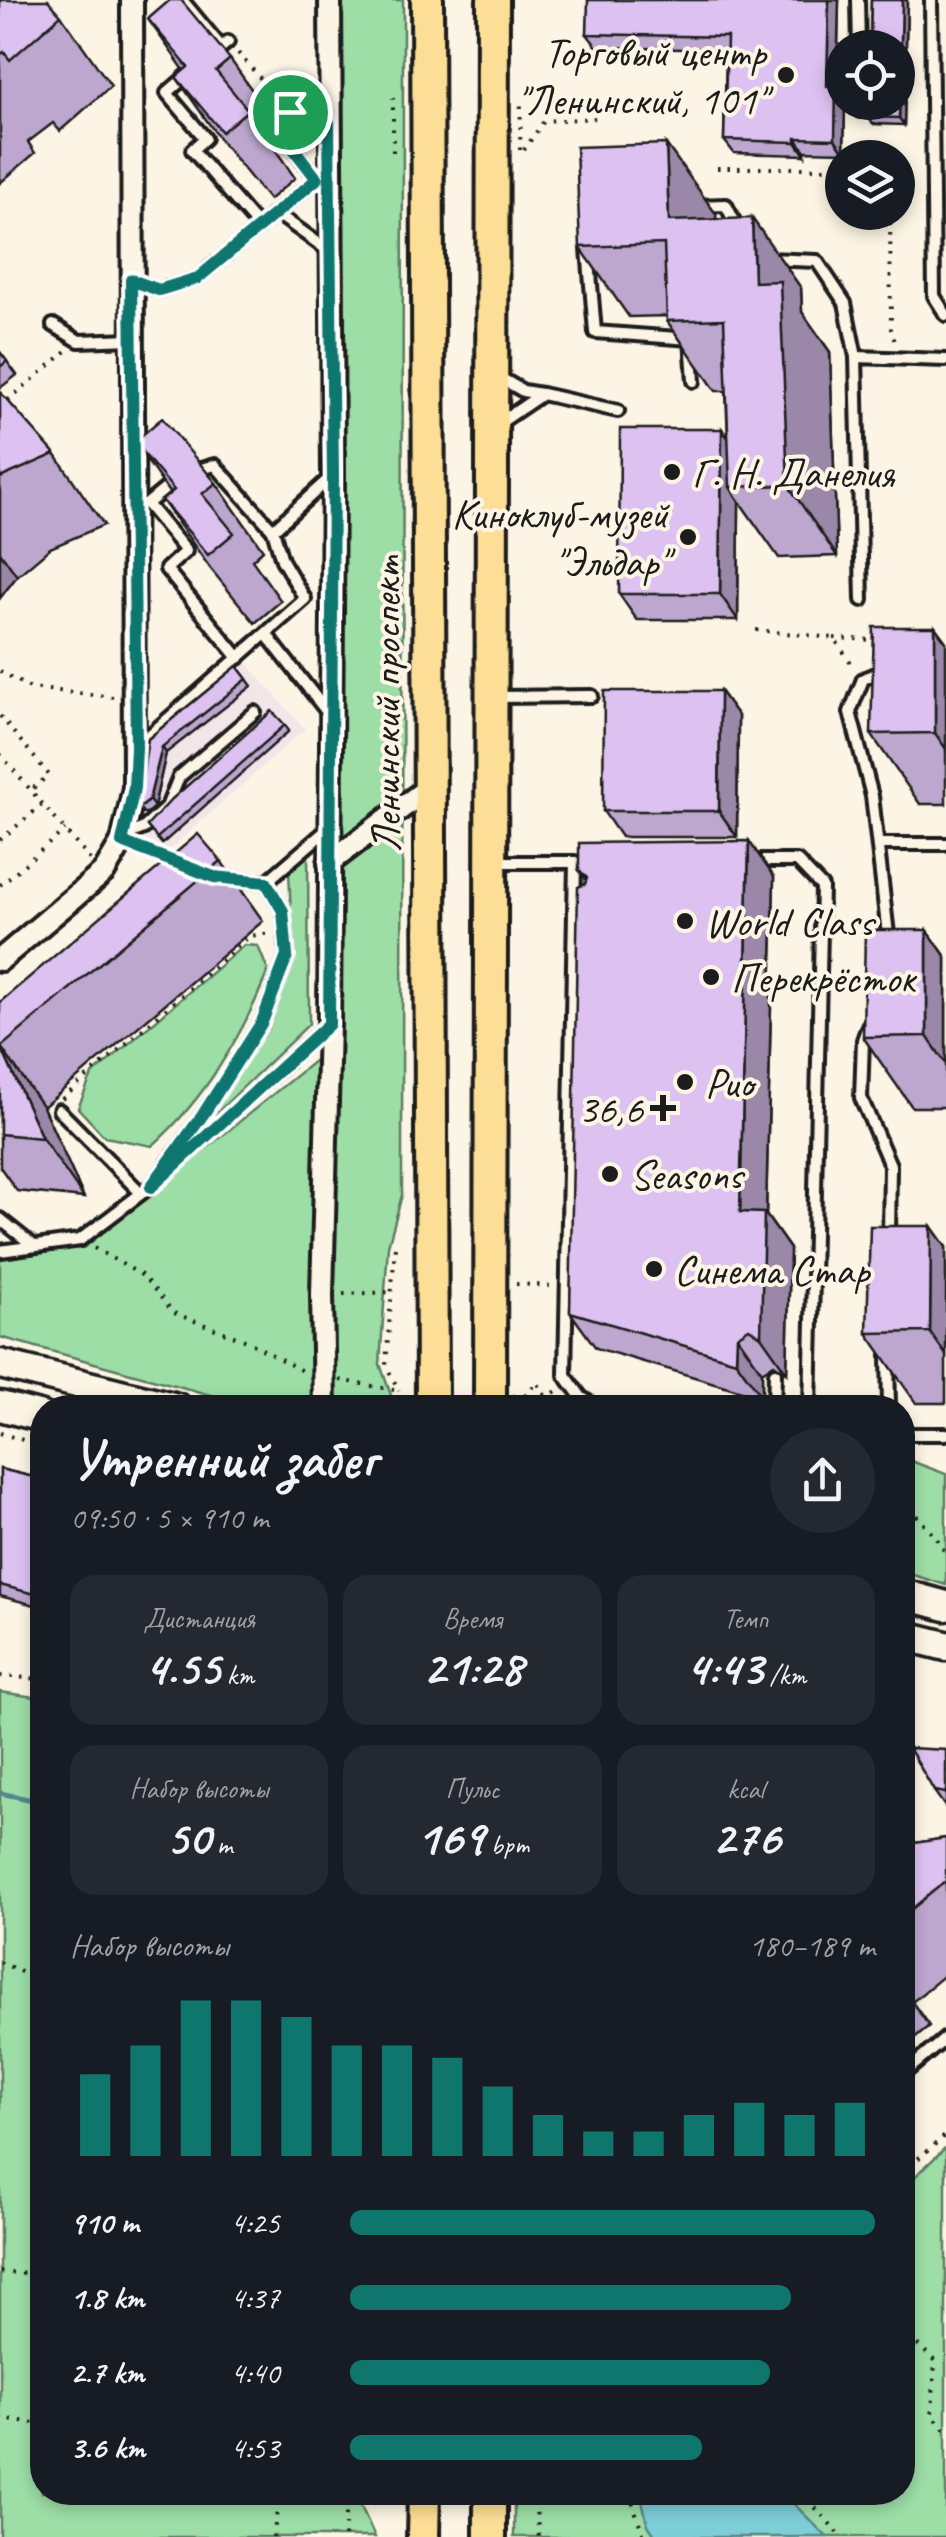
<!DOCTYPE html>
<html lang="ru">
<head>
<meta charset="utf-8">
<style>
	body { margin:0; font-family:Caveat,sans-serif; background:#242831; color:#f1f3f6; height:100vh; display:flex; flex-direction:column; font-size:38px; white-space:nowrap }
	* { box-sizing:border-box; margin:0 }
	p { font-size:32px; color:#9ea1a6 }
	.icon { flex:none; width:55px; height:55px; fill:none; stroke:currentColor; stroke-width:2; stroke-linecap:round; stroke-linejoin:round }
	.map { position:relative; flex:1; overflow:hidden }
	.sheet { position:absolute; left:30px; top:1395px; width:885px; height:1110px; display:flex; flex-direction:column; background:#171b24; border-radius:40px; box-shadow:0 5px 15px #0003 }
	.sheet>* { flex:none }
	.tools { position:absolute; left:825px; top:30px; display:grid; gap:20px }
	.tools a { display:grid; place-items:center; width:90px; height:90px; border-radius:50%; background:#171b24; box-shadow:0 5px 15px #0003; font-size:50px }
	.pin { position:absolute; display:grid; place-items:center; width:85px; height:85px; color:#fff; margin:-42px; border:5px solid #fff; border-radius:50%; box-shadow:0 2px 10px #0007 }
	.round { display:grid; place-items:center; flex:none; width:105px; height:105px; border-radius:52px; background:#242831 }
	.headline { display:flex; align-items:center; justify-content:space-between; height:170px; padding:0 40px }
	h1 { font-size:55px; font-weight:700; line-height:75px }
	.metrics { display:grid; grid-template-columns:repeat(3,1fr); gap:15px; height:170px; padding:10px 40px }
	.metrics div { display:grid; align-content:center; border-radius:25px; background:#242831; text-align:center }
	.metrics b { font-size:50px; font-weight:700 }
	.metrics small { font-size:28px; font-weight:400 }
	.metrics p { font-size:28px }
	.chart { height:280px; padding:20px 40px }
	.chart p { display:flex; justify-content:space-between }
	.chart svg { width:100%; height:180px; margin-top:10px; stroke:#0f766e; stroke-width:6 }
	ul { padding:0 40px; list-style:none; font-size:32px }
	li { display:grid; grid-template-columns:160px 120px 1fr; align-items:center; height:75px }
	li i { height:25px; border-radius:12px; background:#0f766e }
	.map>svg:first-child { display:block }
	.built { fill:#f3e6e9 }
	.green { fill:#9ddea7; stroke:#5c7d62; stroke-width:2.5 }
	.water { fill:#7eced7; stroke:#57878c; stroke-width:2.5 }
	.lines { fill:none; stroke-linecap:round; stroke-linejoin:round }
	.stream { stroke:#57878c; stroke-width:5 }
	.service-casing { stroke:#1c1c1c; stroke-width:18 }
	.minor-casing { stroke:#1c1c1c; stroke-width:28 }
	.secondary-casing { stroke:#1c1c1c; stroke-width:35 }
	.primary-casing { stroke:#1c1c1c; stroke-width:38 }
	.path { stroke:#1c1c1c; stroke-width:4; stroke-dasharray:2.5 8; stroke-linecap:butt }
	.service { stroke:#fcf5e5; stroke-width:10 }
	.minor { stroke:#fcf5e5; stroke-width:20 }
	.secondary { stroke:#fcf5e5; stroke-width:28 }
	.primary { stroke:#fdde96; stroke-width:30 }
	.wall { fill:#bea7cf; stroke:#1c1c1c; stroke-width:2.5 }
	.shaded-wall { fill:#9b88a9; stroke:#1c1c1c; stroke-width:2.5 }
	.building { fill:#ddc2f1; stroke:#1c1c1c; stroke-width:2.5 }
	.route-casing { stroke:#fff; stroke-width:20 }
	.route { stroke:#0f766e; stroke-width:12 }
	.poi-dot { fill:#1c1c1c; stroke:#fcf5e5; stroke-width:4 }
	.labels { text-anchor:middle; stroke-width:8; stroke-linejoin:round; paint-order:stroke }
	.poi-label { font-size:42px; fill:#1c1c1c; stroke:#fcf5e5; text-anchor:start }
	.street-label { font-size:42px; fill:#1c1c1c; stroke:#fcf5e5 }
</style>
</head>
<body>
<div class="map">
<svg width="946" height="2537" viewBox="0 0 946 2537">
	<rect width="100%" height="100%" fill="#fcf5e5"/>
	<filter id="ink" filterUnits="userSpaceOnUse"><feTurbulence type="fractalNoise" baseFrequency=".01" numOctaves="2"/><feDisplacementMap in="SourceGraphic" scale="20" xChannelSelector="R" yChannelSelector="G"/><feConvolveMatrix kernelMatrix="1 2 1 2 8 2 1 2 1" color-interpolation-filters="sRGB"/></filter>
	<g filter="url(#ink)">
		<polygon class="built" points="247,663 305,729 167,852 130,839 146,745"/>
		<g class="green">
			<polygon points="339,0 403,0 402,1195 388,1246 380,1364 393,1401 390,1408 254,1407 0,1337 0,1259 85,1247 319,1057"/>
			<polygon points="308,852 309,1024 200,1129 270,1026 293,958 289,871"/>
			<path d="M244,945l14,1 10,25c-25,64 -64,129 -116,175l-47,-9 -27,-29 14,-33z"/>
			<polygon points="903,1458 946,1474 946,1585 903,1572"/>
			<polygon points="0,1692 42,1698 42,2492 355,2493 375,2537 0,2537"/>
			<polygon points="946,2147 946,2537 514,2537 514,2493 902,2492 903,2188"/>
		</g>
		<polygon class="water" points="640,2493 783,2493 827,2537 656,2537 648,2525"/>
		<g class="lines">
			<polyline class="stream" points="0,1793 42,1802"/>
			<g class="service-casing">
				<g id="service">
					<polyline points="182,0 221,47"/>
					<polyline points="858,0 859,48"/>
					<polyline points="931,0 934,296 946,315"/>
					<polyline points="211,56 228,42"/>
					<polyline points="190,73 167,93 205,138 192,150 259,227"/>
					<polyline points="860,102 860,111"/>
					<polyline points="697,206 726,205 737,227"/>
					<polyline points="276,213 329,251"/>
					<polyline points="588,249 595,332 691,339 694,381"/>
					<polyline points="768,259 817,261 845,303 856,357"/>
					<polyline points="132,281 159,290 198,278 317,179 290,144 290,112 329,123"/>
					<polyline points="53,325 79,341 132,339"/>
					<polyline points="497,376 523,391 541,394"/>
					<polyline points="498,424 542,394 618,411"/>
					<polyline points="176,480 147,504 186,551 166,569 239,658"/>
					<polyline points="273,530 332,476"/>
					<polyline points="862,600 856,357 946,360"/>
					<polyline points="266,634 327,712"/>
					<polyline points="884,670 863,679 850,712 872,796 889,943"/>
					<polyline points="495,697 592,696"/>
					<polyline points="136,747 305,599 282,560 273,530 215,465 191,472"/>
					<polyline points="125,836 144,828 167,807 179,777 255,712"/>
					<polyline points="878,844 946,844"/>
					<polyline points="750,861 797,861 822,887 810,1408"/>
					<polyline points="495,862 575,862 565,1375 581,1397 597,1408"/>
					<polyline points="266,882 330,827"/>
					<polyline points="868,1026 863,1040 861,1098 890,1165 889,1237"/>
					<polyline points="59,1110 141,1193"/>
					<polyline points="167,1172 328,1025"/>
					<polyline points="151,1187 204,1113 262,1022 287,956 283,911 266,882 221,878"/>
					<polyline points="0,1219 34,1246"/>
					<polyline points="0,1251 80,1240 155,1183"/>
					<polyline points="888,1354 889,1408"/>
					<polyline points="774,1408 775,1373"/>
					<polyline points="902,1434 946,1434"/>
					<polyline points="902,2075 946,2038"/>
				</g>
			</g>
			<g class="minor-casing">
				<g id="minor">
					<polyline points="329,863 428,788"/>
					<polyline points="0,960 104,872 122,842 134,788 132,0"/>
					<polyline points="324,1408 322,1295 329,1024 333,476 330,0"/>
				</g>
			</g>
			<g class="secondary-casing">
				<g id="secondary">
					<polyline points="0,1364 177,1408"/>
					<polyline points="0,1406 42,1417"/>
					<polyline points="902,1594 946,1606"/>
					<polyline points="902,1635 946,1646"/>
				</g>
			</g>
			<g class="primary-casing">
				<g id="primary">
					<polyline points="427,0 432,1408"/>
					<polyline points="490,1408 493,0"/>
					<polyline points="423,2537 424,2492"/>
					<polyline points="490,2537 490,2492"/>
				</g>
			</g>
			<g class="path">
				<polyline points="238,53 281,102"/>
				<polyline points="520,150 521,98"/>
				<polyline points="524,150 544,121 597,118"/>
				<polyline points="393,152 393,98"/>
				<polyline points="717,168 842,168"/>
				<polyline points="890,212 891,329 896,345"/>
				<polyline points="0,407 69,349"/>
				<polyline points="756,630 834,638 854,667"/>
				<polyline points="834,638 874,640"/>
				<polyline points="0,671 30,688 114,697"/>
				<polyline points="0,716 49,775 31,790"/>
				<polyline points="0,754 91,861"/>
				<polyline points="0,840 42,805"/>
				<polyline points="139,849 172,861"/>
				<polyline points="0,885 65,830"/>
				<polyline points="62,1099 250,936 271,933"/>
				<polyline points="395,1247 386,1365 399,1391"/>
				<polyline points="94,1248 143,1276 174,1313 247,1341 306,1373"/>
				<polyline points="516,1284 551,1286"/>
				<polyline points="343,1294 393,1292"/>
				<polyline points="340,1380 399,1391"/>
				<polyline points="513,1396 546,1397 557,1391"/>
				<polyline points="525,1396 537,1382 546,1397"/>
				<polyline points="0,1433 42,1446"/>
				<polyline points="902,1500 936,1537 946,1554"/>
				<polyline points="0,1676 42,1679"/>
				<polyline points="0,1962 42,1982"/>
				<polyline points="902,2172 946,2135"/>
				<polyline points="0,2272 42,2275"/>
				<polyline points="902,2330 935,2361 932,2414 946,2431"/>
				<polyline points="0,2418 42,2424"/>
				<polyline points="534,2492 539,2537"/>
				<polyline points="629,2492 644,2537"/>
				<polyline points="801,2492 842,2537"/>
				<polyline points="273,2537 280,2492"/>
				<polyline points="344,2537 348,2492"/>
			</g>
			<use href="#service" class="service"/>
			<use href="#minor" class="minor"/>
			<use href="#secondary" class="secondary"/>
			<use href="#primary" class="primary"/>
		</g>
		<g class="wall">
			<polygon points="0,0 61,15 111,86 60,131 53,123 28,142 35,153 0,183"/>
			<polygon points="839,0 837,87 842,102 845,102 844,152 805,151 805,155 734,153 724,140 726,50 597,47 587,34"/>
			<polygon points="871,0 907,0 904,125 873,124 868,117"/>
			<polygon points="148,19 230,59 278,127 266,136 295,178 269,200 224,145 176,77 184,70"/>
			<polygon points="716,214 716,219 801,288 802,312 830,352 837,556 779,558 739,501 738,620 637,620 619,594 722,429 728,438 726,391 716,391 667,321 667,316 629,317 580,247"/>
			<polygon points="0,352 17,375 0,388"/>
			<polygon points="0,392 55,454 104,525 50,548 17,576 0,598"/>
			<polygon points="134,442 216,483 263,550 252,560 281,601 255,623 210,568 162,500 170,494"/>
			<polygon points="935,627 946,642 946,804 920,804 871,734"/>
			<polygon points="237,666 252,686 166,753 154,807 147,813 143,813 138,806 148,739"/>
			<polygon points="720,691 738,716 737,837 621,837 603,811"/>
			<polygon points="285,725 289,731 162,844 147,826"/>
			<polygon points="221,861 263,921 43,1107 84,1198 17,1191 0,1167 0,1002"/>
			<polygon points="579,870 774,877 766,1215 790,1249 787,1373 774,1364 762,1372 762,1397 596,1348 570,1312 586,880"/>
			<polygon points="927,930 946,957 946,1107 912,1107 863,1037"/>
			<polygon points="931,1226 946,1247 946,1403 916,1403 867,1333"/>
			<polygon points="0,1469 42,1479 42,1607 0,1596"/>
			<polygon points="946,1750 946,1808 934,1791"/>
			<polygon points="902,1829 915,1843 946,1838 946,1974 912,2002 929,2026 902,2048"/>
		</g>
		<g class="shaded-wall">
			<polygon points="829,0 839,0 837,87 842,95 842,102 845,102 844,152 835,139 827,86"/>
			<polygon points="902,0 907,0 904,125 899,118"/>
			<polygon points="796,138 805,151 805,155 796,142"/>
			<polygon points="666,144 716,214 718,291 669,221"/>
			<polygon points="752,218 801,288 802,312 830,352 837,556 788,485 754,282"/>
			<polygon points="722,429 740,455 730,487 739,501 738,620 720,594"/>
			<polygon points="0,552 17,576 0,598"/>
			<polygon points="935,627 946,642 946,749 935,733"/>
			<polygon points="720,691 738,716 737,837 719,811"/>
			<polygon points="162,747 166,753 154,807 149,800"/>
			<polygon points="749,841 774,877 766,1215 790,1249 787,1373 761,1336 740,1212"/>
			<polygon points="927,930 946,957 946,1064 927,1036"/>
			<polygon points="1,1047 43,1107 84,1198 42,1138"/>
			<polygon points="931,1226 946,1247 946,1355 930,1332"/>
			<polygon points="737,1336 762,1372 762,1397 736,1361"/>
		</g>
		<g class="building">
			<polygon points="0,0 48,0 61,15 10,60 4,52 0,55"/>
			<polygon points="170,0 181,0 230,59 216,71 248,110 222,132 176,77 188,67 148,19"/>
			<polygon points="588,0 829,0 827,86 836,86 835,139 796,138 796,142 724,140 727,37 587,34"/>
			<polygon points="871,0 902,0 899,118 868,117 868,102 898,102 898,48 870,48"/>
			<polygon points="666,144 669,221 752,218 754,282 780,281 788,485 730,487 724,319 667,321 664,244 580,247 576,147"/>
			<polygon points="0,352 7,361 0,367"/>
			<polygon points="0,392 55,454 0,478"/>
			<polygon points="162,418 216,483 202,494 234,533 208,555 162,500 174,490 134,442"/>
			<polygon points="620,429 722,429 720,594 619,594"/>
			<polygon points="874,627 935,627 935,733 871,734"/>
			<polygon points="237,666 247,679 162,747 149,800 143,806 138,806 148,739"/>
			<polygon points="604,691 720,691 719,811 603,811"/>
			<polygon points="272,711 285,725 157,838 147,826 172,799"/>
			<polygon points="198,834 221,861 1,1047 42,1138 0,1134 0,1002"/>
			<polygon points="749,841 740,1212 764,1213 761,1336 749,1328 737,1336 736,1361 570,1312 578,887 585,884 587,878 579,870 579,843"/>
			<polygon points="865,930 927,930 927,1036 863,1037"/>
			<polygon points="870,1226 931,1226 930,1332 867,1333"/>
			<polygon points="0,1469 42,1479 42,1596 0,1585"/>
			<polygon points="909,1748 946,1750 946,1793 934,1791"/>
			<polygon points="902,1829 915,1843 946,1838 946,1881 902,1917"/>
		</g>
	</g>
	<g class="lines" filter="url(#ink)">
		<g class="route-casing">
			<polygon id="route" points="290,112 329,123 333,476 329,1024 151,1187 204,1113 262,1022 287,956 283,911 266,882 214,877 122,842 134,788 136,748 131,280 159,290 198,278 317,179 290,144"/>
		</g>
		<use href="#route" class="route"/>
	</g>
	<g class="poi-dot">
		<circle cx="786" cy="75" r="10"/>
		<circle cx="672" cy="472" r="10"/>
		<circle cx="688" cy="537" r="10"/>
		<circle cx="685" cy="921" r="10"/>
		<circle cx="711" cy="977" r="10"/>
		<circle cx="685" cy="1082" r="10"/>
		<path d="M658 1093h10v10h10v10h-10v10h-10v-10h-10v-10h10z"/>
		<circle cx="610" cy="1174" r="10"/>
		<circle cx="654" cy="1269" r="10"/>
	</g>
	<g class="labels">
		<g class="poi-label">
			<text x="766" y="66" text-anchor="end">Торговый центр<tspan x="766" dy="48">"Ленинский, 101"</tspan></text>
			<text x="692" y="487">Г. Н. Данелия</text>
			<text x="668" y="528" text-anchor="end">Киноклуб-музей<tspan x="668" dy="48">"Эльдар"</tspan></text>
			<text x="705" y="936">World Class</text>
			<text x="731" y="992">Перекрёсток</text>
			<text x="705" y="1097">Рио</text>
			<text x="643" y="1123" text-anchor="end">36,6</text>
			<text x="630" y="1189">Seasons</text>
			<text x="674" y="1284">Синема Стар</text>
		</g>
		<g class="street-label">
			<text transform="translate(385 704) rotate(-90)" y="15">Ленинский проспект</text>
		</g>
	</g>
</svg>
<div class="tools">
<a><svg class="icon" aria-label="locate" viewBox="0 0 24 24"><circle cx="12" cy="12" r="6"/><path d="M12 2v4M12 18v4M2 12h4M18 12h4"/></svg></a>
<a><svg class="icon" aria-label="layers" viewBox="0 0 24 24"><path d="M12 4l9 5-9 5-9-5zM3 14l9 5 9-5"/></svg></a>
</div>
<div class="pin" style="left:290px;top:112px;background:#1e9e55"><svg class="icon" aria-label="arrive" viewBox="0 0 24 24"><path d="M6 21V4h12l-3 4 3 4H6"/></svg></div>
<section class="sheet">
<div class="headline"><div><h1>Утренний забег</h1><p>09:50 · 5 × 910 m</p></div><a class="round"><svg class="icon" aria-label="share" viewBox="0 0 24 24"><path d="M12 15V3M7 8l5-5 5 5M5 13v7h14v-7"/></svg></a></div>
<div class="metrics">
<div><p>Дистанция</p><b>4.55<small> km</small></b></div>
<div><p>Время</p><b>21:28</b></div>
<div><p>Темп</p><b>4:43<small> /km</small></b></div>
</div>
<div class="metrics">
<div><p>Набор высоты</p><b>50<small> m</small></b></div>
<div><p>Пульс</p><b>169<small> bpm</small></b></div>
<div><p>kcal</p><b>276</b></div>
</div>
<div class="chart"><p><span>Набор высоты</span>180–189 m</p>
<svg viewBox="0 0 160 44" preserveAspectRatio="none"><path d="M5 44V24M15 44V17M25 44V6M35 44V6M45 44V10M55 44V17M65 44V17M75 44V20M85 44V27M95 44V34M105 44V38M115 44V38M125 44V34M135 44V31M145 44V34M155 44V31"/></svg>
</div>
<ul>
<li><b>910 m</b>4:25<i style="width:100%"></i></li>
<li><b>1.8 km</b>4:37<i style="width:84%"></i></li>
<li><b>2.7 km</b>4:40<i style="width:80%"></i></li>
<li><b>3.6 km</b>4:53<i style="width:67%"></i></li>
</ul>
</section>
</div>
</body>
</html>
